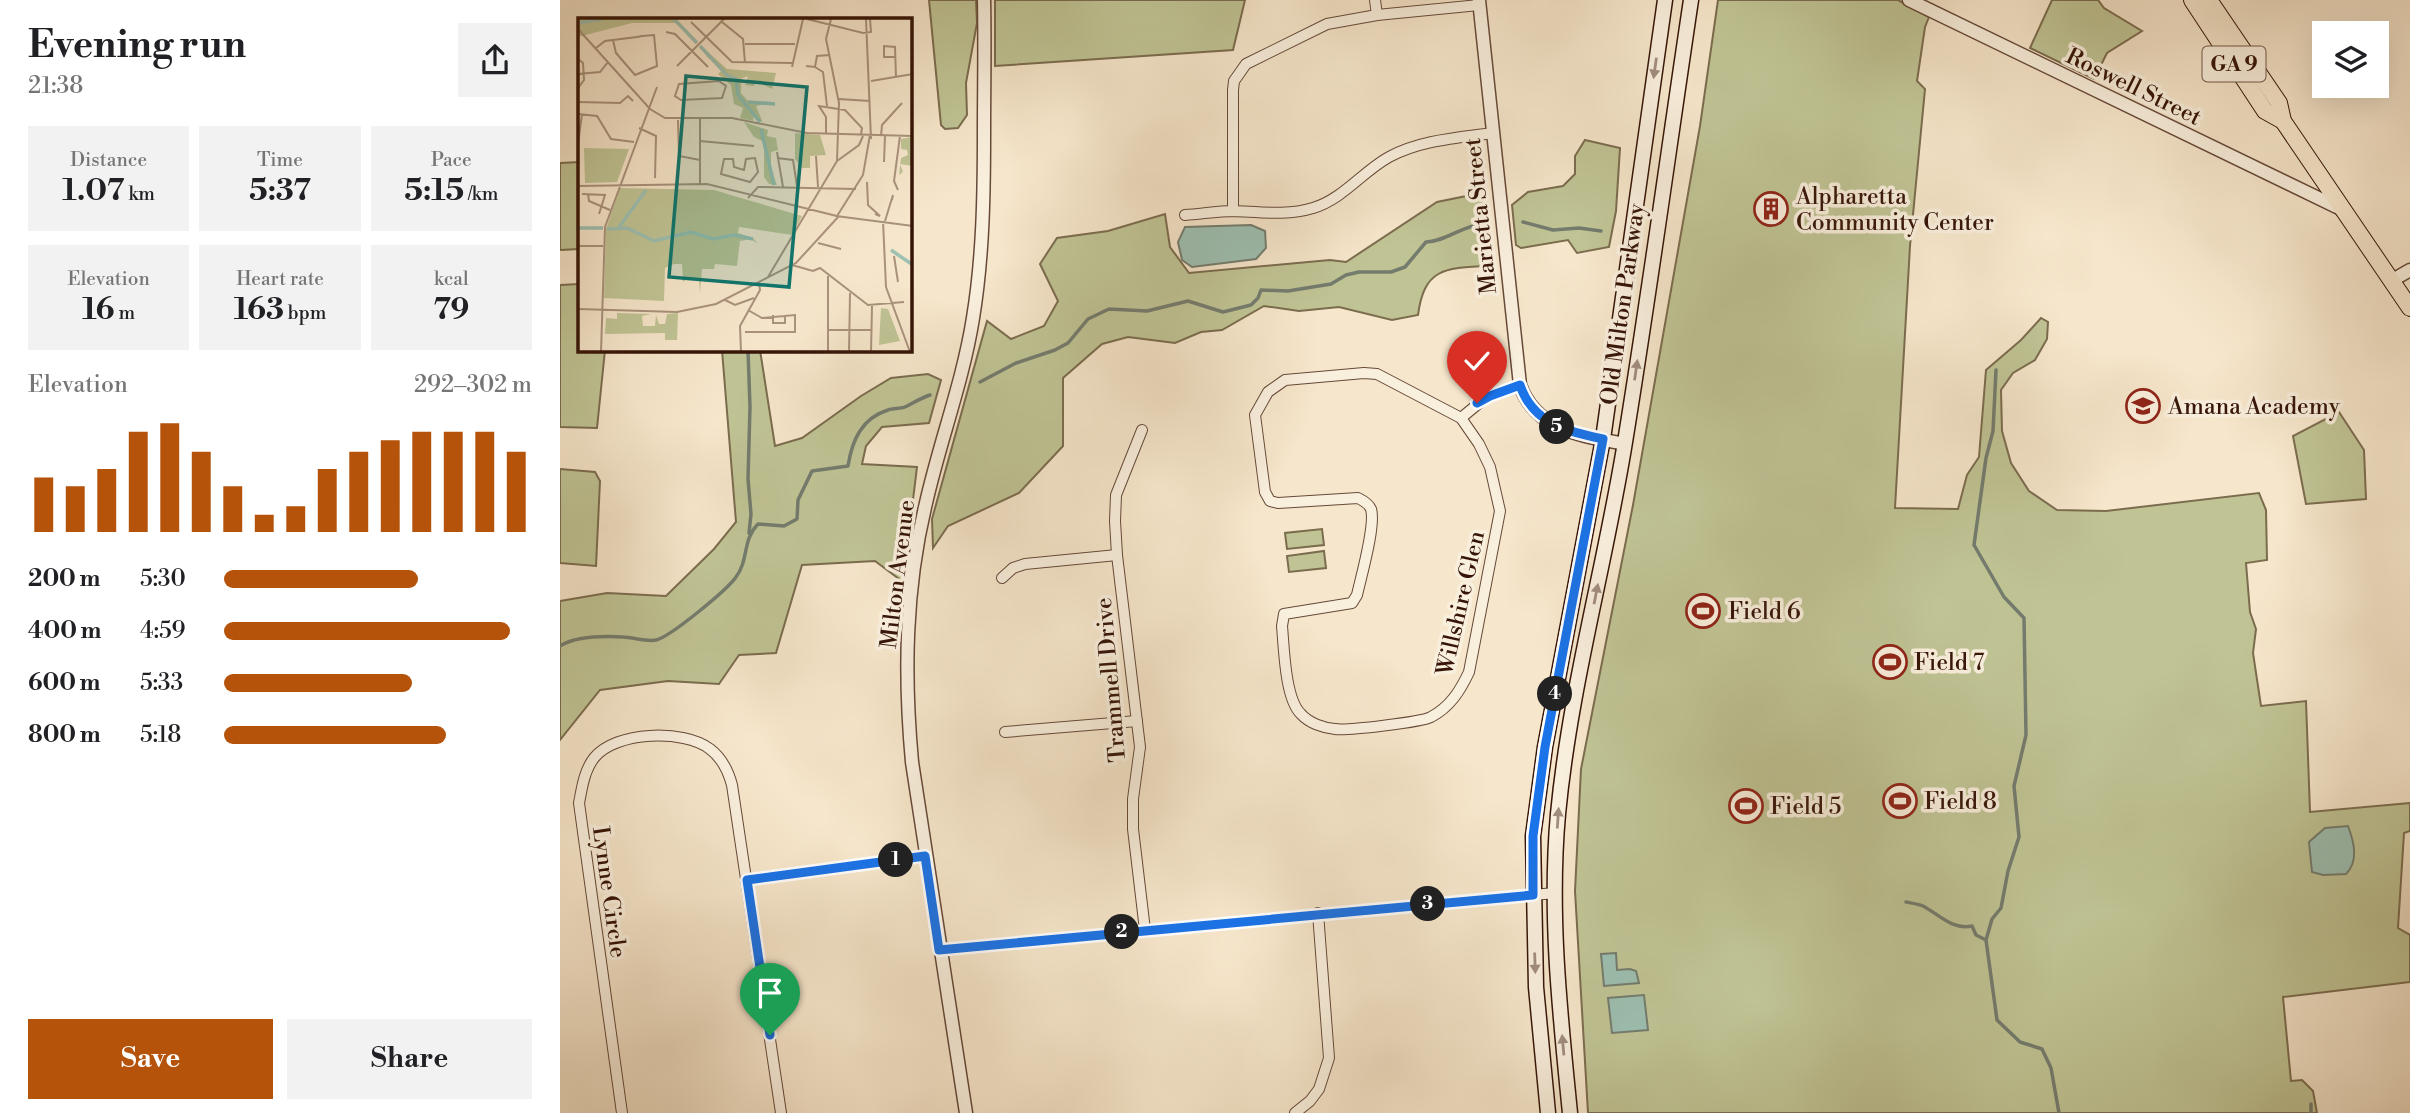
<!DOCTYPE html>
<html lang="en">
<head>
<meta charset="utf-8">
<style>
	body { margin:0; font-family:"Libre Bodoni",serif; background:#f2f2f2; color:#202124; height:100vh; display:flex; flex-direction:column; font-size:26px; white-space:nowrap }
	* { box-sizing:border-box; margin:0 }
	p { font-size:23px; color:#757577 }
	.icon { flex:none; width:38px; height:38px; fill:none; stroke:currentColor; stroke-width:2; stroke-linecap:round; stroke-linejoin:round }
	.map { position:relative; flex:1; overflow:hidden }
	.details { display:flex; flex-direction:column; background:#fff; width:560px }
	.details>* { flex:none }
	.buttons { position:absolute; left:1752px; top:21px; display:grid; gap:14px }
	.buttons a { display:grid; place-items:center; width:77px; height:77px; border-radius:0px; background:#fff; box-shadow:0 7px 28px #0002; font-size:35px }
	.pin { position:absolute; display:grid; place-items:center; width:60px; height:60px; color:#fff; margin:-72px -30px; border-radius:50% 50% 50% 0; rotate:-45deg; box-shadow:0 0 7px #0007 }
	.pin .icon { rotate:45deg }
	.km { position:absolute; width:35px; height:35px; margin:-18px; border-radius:50%; background:#222; color:#fff; font-size:19px; line-height:35px; text-align:center }
	.round { display:grid; place-items:center; flex:none; width:74px; height:74px; border-radius:0px; background:#f2f2f2 }
	.summary { display:flex; align-items:center; justify-content:space-between; height:119px; padding:0 28px }
	h1 { font-size:38px; font-weight:700; line-height:52px }
	.stats { display:grid; grid-template-columns:repeat(3,1fr); gap:10px; height:119px; padding:7px 28px }
	.stats div { display:grid; align-content:center; border-radius:0px; background:#f2f2f2; text-align:center }
	.stats b { font-size:30px; font-weight:700 }
	.stats small { font-size:19px; font-weight:400 }
	.stats p { font-size:19px }
	.chart { height:196px; padding:14px 28px }
	.chart p { display:flex; justify-content:space-between }
	.chart svg { width:100%; height:126px; margin-top:7px; stroke:#b45309; stroke-width:6 }
	.cta { display:flex; gap:14px; margin-top:auto; padding:14px 28px }
	.cta a { flex:1; height:80px; border-radius:0px; background:#b45309; color:#fff; font-size:28px; font-weight:700; line-height:80px; text-align:center }
	.cta a+a { background:#f2f2f2; color:#202124 }
	ul { padding:0 28px; list-style:none; font-size:23px }
	li { display:grid; grid-template-columns:112px 84px 1fr; align-items:center; height:52px }
	li i { height:18px; border-radius:9px; background:#b45309 }
	main { display:flex; flex:1; min-height:0 }
	.map>svg:first-child { display:block }
	.green { fill:#c0c495; stroke:#7b6c4e; stroke-width:2 }
	.water { fill:#9dc0b2; stroke:#747c6e; stroke-width:2 }
	.lines { fill:none; stroke-linecap:round; stroke-linejoin:round }
	.stream { stroke:#747c6e; stroke-width:3.5 }
	.minor-casing { stroke:#664938; stroke-width:12 }
	.tertiary-casing { stroke:#664938; stroke-width:15 }
	.secondary-casing { stroke:#361507; stroke-width:17 }
	.trunk-casing { stroke:#361507; stroke-width:18 }
	.minor { stroke:#f9efdd; stroke-width:10 }
	.tertiary { stroke:#f9efdd; stroke-width:12 }
	.secondary { stroke:#f9efdd; stroke-width:14 }
	.trunk { stroke:#f6e6cb; stroke-width:16 }
	.oneway { fill:#a18d7d }
	.route-casing { stroke:#fff; stroke-width:14 }
	.route { stroke:#1a73e8; stroke-width:9 }
	.labels { text-anchor:middle; stroke-width:7; stroke-linejoin:round; paint-order:stroke }
	.shield { fill:#f9efdd; stroke:#705647; stroke-width:2 }
	.shield-label { font-size:21px; font-weight:bold; fill:#361507 }
	.street-label { font-size:23px; fill:#361507; stroke:#f9efdd }
	.poi-label { font-size:23px; fill:#361507; stroke:#f9efdd; text-anchor:start }
	.inset-river { fill:none; stroke:#9dc0b2; stroke-width:3.5 }
	.inset-road { fill:none; stroke:#a9927d; stroke-width:2 }
	.view { fill:#0f766e; fill-opacity:0.15; stroke:#0f766e; stroke-width:3.5 }
	.inset-edge { fill:none; stroke:#361507; stroke-width:3.5 }
</style>
</head>
<body>
<main>
<section class="details">
<div class="summary"><div><h1>Evening run</h1><p>21:38</p></div><a class="round"><svg class="icon" aria-label="share" viewBox="0 0 24 24"><path d="M12 15V3M7 8l5-5 5 5M5 13v7h14v-7"/></svg></a></div>
<div class="stats">
<div><p>Distance</p><b>1.07<small> km</small></b></div>
<div><p>Time</p><b>5:37</b></div>
<div><p>Pace</p><b>5:15<small> /km</small></b></div>
</div>
<div class="stats">
<div><p>Elevation</p><b>16<small> m</small></b></div>
<div><p>Heart rate</p><b>163<small> bpm</small></b></div>
<div><p>kcal</p><b>79</b></div>
</div>
<div class="chart"><p><span>Elevation</span>292–302 m</p>
<svg viewBox="0 0 160 44" preserveAspectRatio="none"><path d="M5 44V25M15 44V28M25 44V22M35 44V9M45 44V6M55 44V16M65 44V28M75 44V38M85 44V35M95 44V22M105 44V16M115 44V12M125 44V9M135 44V9M145 44V9M155 44V16"/></svg>
</div>
<ul>
<li><b>200 m</b>5:30<i style="width:63%"></i></li>
<li><b>400 m</b>4:59<i style="width:93%"></i></li>
<li><b>600 m</b>5:33<i style="width:61%"></i></li>
<li><b>800 m</b>5:18<i style="width:72%"></i></li>
</ul>
<div class="cta"><a>Save</a><a>Share</a></div>
</section>
<div class="map">
<svg width="1850" height="1113" viewBox="0 0 1850 1113">
	<rect width="100%" height="100%" fill="#f6e6cb"/>
	<filter id="stains"><feTurbulence type="fractalNoise" baseFrequency=".00286" numOctaves="4"/><feColorMatrix values="0 0 0 0 .2 0 0 0 0 .09 0 0 0 0 .02 0 0 0 .5 -.17"/></filter>
	<radialGradient id="worn" r=".72"><stop offset=".6" stop-color="#630" stop-opacity="0"/><stop offset="1" stop-color="#630" stop-opacity=".3"/></radialGradient>
	<g class="green">
		<polygon points="369,0 416,0 417,23 406,83 407,115 398,128 385,129 381,125"/>
		<polygon points="435,0 685,0 673,50 435,66"/>
		<polygon points="1158,0 1338,0 1369,17 1365,27 1357,81 1365,89 1350,246 1335,508 1398,509 1407,475 1419,457 1426,370 1461,340 1481,318 1488,322 1487,339 1475,360 1453,373 1441,390 1442,431 1451,463 1469,491 1497,510 1546,511 1699,493 1706,510 1707,560 1686,563 1690,612 1696,629 1693,653 1701,706 1746,701 1750,812 1850,803 1850,831 1844,833 1838,928 1850,935 1850,982 1723,997 1731,1081 1742,1080 1753,1091 1757,1113 1028,1113 1015,891 1021,769 1073,505 1140,126"/>
		<polygon points="1492,0 1538,0 1544,8 1582,31 1547,53 1534,79 1470,48"/>
		<polygon points="1025,140 1060,148 1056,211 1049,247 1017,253 1008,240 961,248 956,245 952,205 968,192 1003,186 1015,174 1015,156"/>
		<polygon points="19,162 19,249 0,250 0,163"/>
		<path d="M926,192l3,53 -4,21c-41,2 -61,3 -67,49l-26,5 -53,-13 -40,4 -35,-5 -42,24 -21,2 -26,11 -47,-6 -26,7 -39,34v68l-44,47 -71,33 -15,22 -1,-29 55,-198 24,18 33,-13 14,-25 -18,-37 17,-26 51,-7 57,-17 5,33 19,26 141,-13 16,2 91,-60z"/>
		<polygon points="19,284 19,350 45,350 37,428 0,427 0,285"/>
		<polygon points="162,350 200,350 215,446 242,438 301,396 331,378 368,374 381,380 369,423 322,427 306,446 302,464 357,467 343,582 315,561 242,565 216,653 179,655 159,684 108,681 40,690 0,740 0,601 47,593 106,596 154,549 176,522"/>
		<polygon points="1779,412 1804,450 1806,499 1746,504 1733,436"/>
		<polygon points="0,469 35,472 40,481 36,566 0,563"/>
		<polygon points="762,529 764,545 727,549 725,533"/>
		<polygon points="764,551 766,568 729,572 727,556"/>
	</g>
	<g class="water">
		<polygon points="691,225 705,231 706,248 696,259 632,267 622,260 618,242 625,227"/>
		<path d="M1788,826c6,16 11,35 -2,48l-23,1 -11,-3 -3,-30 16,-14z"/>
		<polygon points="1056,953 1057,970 1070,969 1076,971 1079,983 1044,986 1041,954"/>
		<polygon points="1084,995 1088,1030 1052,1033 1048,998"/>
	</g>
	<g class="lines">
		<g class="stream">
			<polyline points="963,222 993,230 1019,228 1041,231"/>
			<polyline points="188,350 190,407 188,479 191,514 189,533"/>
			<polyline points="1436,370 1433,431 1426,458 1414,545 1444,597 1464,618 1466,735 1454,786 1459,837 1448,871 1441,908 1432,919 1426,940 1437,1020 1460,1042 1482,1049 1491,1068 1499,1113"/>
			<path d="M420,382l36,-19 39,-13 13,-7 20,-24 21,-10 38,2 41,-10 35,11 28,-7 7,-7 3,-8 27,1 43,-7 15,-9 13,-3h32l14,-5 21,-25c21,-1 35,-16 57,-18"/>
			<path d="M0,646c16,-10 44,-10 63,-9 10,0 23,5 33,3 14,-3 71,-50 80,-63 13,-17 6,-37 22,-53l26,2 13,-7 1,-19 14,-29 36,-5c4,-26 14,-48 40,-56 5,-2 12,-1 17,-3 8,-4 16,-9 25,-12"/>
			<path d="M1346,902c5,1 12,2 17,4 17,9 29,24 49,20l4,9 10,5"/>
			<polyline points="1751,1104 1751,1113"/>
		</g>
		<g class="minor-casing">
			<g id="minor">
				<polyline points="815,0 817,15"/>
				<polyline points="673,211 673,90 674,81 686,64 767,24 817,15 919,5"/>
				<path d="M625,215c16,-1 33,-4 48,-4 27,1 54,5 80,-3 30,-9 49,-36 76,-51 32,-17 68,-19 104,-24"/>
				<path d="M804,373l13,1 84,44 18,26 11,23 10,44 -31,161c-9,19 -19,35 -38,45 -9,5 -85,14 -96,12 -12,-1 -26,-6 -34,-15 -16,-15 -17,-66 -19,-88l2,-12 68,-11 5,-8c4,-18 19,-70 14,-86 -2,-5 -7,-8 -13,-11l-80,5 -8,-2 -5,-9 -10,-77 13,-23 17,-12z"/>
				<polyline points="901,418 924,399 960,385"/>
				<polyline points="582,430 556,495 555,521 557,555 580,747 573,799 573,829 585,930"/>
				<polyline points="442,578 453,568 465,564 557,555"/>
				<polyline points="445,732 577,721"/>
				<polyline points="187,880 365,856"/>
				<polyline points="379,950 995,893"/>
				<path d="M62,1113l-43,-310c3,-15 5,-32 15,-45 21,-27 90,-29 116,-9 12,9 18,21 22,36l49,328"/>
				<polyline points="735,1113 750,1101 759,1089 769,1058 758,913"/>
			</g>
		</g>
		<g class="tertiary-casing">
			<g id="tertiary">
				<path d="M919,0l41,385c16,46 63,51 105,59"/>
				<polyline points="1349,0 1781,209"/>
				<polyline points="1831,281 1850,270"/>
				<path d="M406,1113l-54,-351c-8,-87 -7,-173 14,-259 14,-62 37,-122 47,-185 10,-61 11,-123 11,-185 0,-44 1,-89 0,-133"/>
			</g>
		</g>
		<g class="secondary-casing">
			<g id="secondary">
				<polyline points="988,1113 976,987 973,836 985,747 1043,439 1105,0"/>
				<path d="M1010,1113c-10,-99 -21,-199 -12,-299 12,-126 47,-248 67,-372 24,-147 44,-295 66,-442"/>
			</g>
		</g>
		<g class="trunk-casing">
			<g id="trunk">
				<polyline points="1632,0 1705,111 1723,121"/>
				<polyline points="1649,0 1719,103 1723,121 1850,308"/>
			</g>
		</g>
		<use href="#minor" class="minor"/>
		<use href="#tertiary" class="tertiary"/>
		<use href="#secondary" class="secondary"/>
		<use href="#trunk" class="trunk"/>
	</g>
	<defs><path id="oneway-solid" d="M-6-.8H1V-3.2L6.5 0L1 3.2V.8H-6Z" transform="scale(1.75)"/></defs>
	<g class="oneway">
		<use href="#oneway-solid" transform="translate(1095 68) rotate(98)"/>
		<use href="#oneway-solid" transform="translate(1076 370) rotate(-82)"/>
		<use href="#oneway-solid" transform="translate(1036 594) rotate(-79)"/>
		<use href="#oneway-solid" transform="translate(998 818) rotate(-86)"/>
		<use href="#oneway-solid" transform="translate(975 963) rotate(88)"/>
		<use href="#oneway-solid" transform="translate(1003 1045) rotate(-95)"/>
	</g>
	<g class="lines">
		<g class="route-casing">
			<path id="route" d="M210,1035l-23,-155 178,-24 14,94 594,-55v-59l12,-89 58,-308c-36,-8 -70,-15 -83,-54l-30,11 -13,7"/>
		</g>
		<use href="#route" class="route"/>
	</g>
	<defs>
		<g id="building-ring" transform="scale(1.75)"><circle r="9.5" fill="#f9efdd" stroke="#8f2418" stroke-width="1.5"/><path d="M-4-6H4V6H1V3H-1V6H-4ZM-2.5-4.3h1.7v1.8h-1.7ZM.8-4.3h1.7v1.8H.8ZM-2.5-1h1.7V.8h-1.7ZM.8-1h1.7V.8H.8Z" fill="#8f2418"/></g>
		<g id="school-ring" transform="scale(1.75)"><circle r="9.5" fill="#f9efdd" stroke="#8f2418" stroke-width="1.5"/><path d="M0-5L7-2L0 1L-7-2ZM-4 1L0 2.5L4 1V4Q0 6-4 4Z" fill="#8f2418"/></g>
		<g id="stadium-ring" transform="scale(1.75)"><circle r="9.5" fill="#f9efdd" stroke="#8f2418" stroke-width="1.5"/><path d="M0-5a6.5 5 0 1 0 0 10a6.5 5 0 1 0 0-10ZM-3.5-1.8h7v3.6h-7Z" fill="#8f2418"/></g>
	</defs>
	<g fill-rule="evenodd">
		<use href="#building-ring" x="1211" y="209"/>
		<use href="#school-ring" x="1583" y="406"/>
		<use href="#stadium-ring" x="1143" y="611"/>
		<use href="#stadium-ring" x="1330" y="662"/>
		<use href="#stadium-ring" x="1340" y="801"/>
		<use href="#stadium-ring" x="1186" y="806"/>
	</g>
	<g class="labels">
		<rect class="shield" x="1642.5" y="46.5" width="63" height="35" rx="5"/>
		<g class="shield-label">
			<text x="1674" y="71">GA 9</text>
		</g>
		<g class="street-label">
			<text transform="translate(1574 86) rotate(26)" y="8">Roswell Street</text>
			<text transform="translate(920 216) rotate(-96)" y="8">Marietta Street</text>
			<text transform="translate(1062 304) rotate(-82)" y="8">Old Milton Parkway</text>
			<text transform="translate(337 574) rotate(-83)" y="8">Milton Avenue</text>
			<text transform="translate(900 603) rotate(-77)" y="8">Willshire Glen</text>
			<text transform="translate(550 680) rotate(-95)" y="8">Trammell Drive</text>
			<text transform="translate(50 892) rotate(82)" y="8">Lynne Circle</text>
		</g>
		<g class="poi-label">
			<text x="1236" y="204">Alpharetta<tspan x="1236" dy="26">Community Center</tspan></text>
			<text x="1608" y="414">Amana Academy</text>
			<text x="1168" y="619">Field 6</text>
			<text x="1354" y="670">Field 7</text>
			<text x="1364" y="809">Field 8</text>
			<text x="1210" y="814">Field 5</text>
		</g>
	</g>
	<g transform="translate(18 18)">
		<rect width="334" height="334" fill="#f6e6cb"/>
		<path d="M0,1h99l2,4h-47l-54,14zM122,27l27,24 49,4 -4,16 -16,-8 -2,5 -9,-1 3,-9 -7,3v14l7,8 25,1 -17,4 7,17 -9,-8 -1,6 -13,-3 3,-10 -9,-4 -3,-19 -13,-11 5,-5 -16,-12zM166,104l24,8 -1,6 9,2 2,12 -7,2v17l6,16 -8,-1 -5,-7v-35l-10,-5zM217,115l25,2 6,20 -16,1v12h-8l-7,-9zM334,119v29l-12,-2 3,8 -4,3 2,-17 7,-3 -1,-5 -6,-1v-10zM6,130l45,1 -12,33 -32,1zM42,170l94,2 88,26 -10,19 -53,-8 -1,6 15,5 5,6 -7,-5 -11,2 -3,25 -22,-2 -1,5h-12l-2,24 -1,-14 -10,-2 -6,5 -1,-18h-8l-9,4 -1,33 -60,-3 2,-69zM303,290l7,1 12,32 -21,4zM39,295l34,1 -9,2 1,10h12l1,-11 3,9h6l2,-10 11,-1 -1,27h-12v-7l-60,1 1,-16 11,1z" fill="#c0c495"/>
		<path class="inset-river" d="M96,1l23,24M0,5l24,-4M122,28l27,29 9,4 2,16 22,27M170,84l27,2M183,111l13,56M41,209l27,-37M0,210h25M29,211l20,-1 27,13 37,-9 22,7 21,-4 19,4M313,232l22,15"/>
		<path class="inset-road" d="M229,1l56,14 8,-1 -1,-13M288,1l5,120M113,4l41,40 60,1M144,4l21,17 2,24M0,11l72,80 15,9h67l75,15 106,3M88,14l9,2 33,33M167,26h50M18,30l9,-7 32,-4 5,-1 12,-1 3,31 -22,9 -19,-22 -3,-13M317,39h-11v-11l11,1 1,31M0,41l5,4 1,17 -6,8M99,48l47,-47M228,48l9,1 2,-11 12,-1M214,49l11,-48M237,49l8,5 4,34M0,56l22,-2 8,-10M141,63l7,5 -4,12 -41,2 -6,-4 4,-12zM293,63l42,-7M261,81l31,2M0,84l42,1 8,-7 5,5M0,96l19,2 14,23 23,3M122,101v65M100,102l1,36 21,4M61,110l17,8 -1,42M248,116v-17l-7,-11 26,4 17,18 -1,6M303,118l1,-11 20,-22M122,123l54,5M0,126l4,-30M199,134l6,35M238,138l2,31M177,140l3,14 -8,10 -29,-8 3,-15h9l1,8 10,3 2,-11zM199,140l16,2 4,26M259,143l22,-16 4,-9M306,144l1,-26M289,164l1,23 12,11 -5,-2M0,168l129,-2 130,32 26,-41 7,-40M320,172l-4,-9 6,-45M4,176l23,1 -6,19M10,176l1,7 21,9M170,180l10,-11 98,2M258,198l77,10M305,203l3,66 24,65M307,203l8,-26 -1,5M240,225l23,6M0,228h25M316,238l4,26M214,247l21,6 7,-3 48,37 36,-3M190,259l69,-116 2,-58 -13,-64 5,-20M147,282l10,5 19,-7M0,291l99,3 39,-8 80,-41 43,-47M195,297v8h12v-8M250,312h44M167,314h50v-17l-33,3 -14,-8M23,334l4,-125 52,-140M163,334l-1,-26 20,-36 -1,-8M250,334v-76M271,334l1,-59M293,334l1,-46"/>
		<path class="view" d="M108,58l121,11 -18,200 -120,-10z"/>
		<rect width="334" height="334" class="inset-edge"/>
	</g>
	<rect width="100%" height="100%" filter="url(#stains)"/>
	<rect width="100%" height="100%" fill="url(#worn)"/>
</svg>
<div class="buttons">
<a><svg class="icon" aria-label="layers" viewBox="0 0 24 24"><path d="M12 4l9 5-9 5-9-5zM3 14l9 5 9-5"/></svg></a>
</div>
<div class="pin" style="left:210px;top:1035px;background:#1e9e55"><svg class="icon" aria-label="arrive" viewBox="0 0 24 24"><path d="M6 21V4h12l-3 4 3 4H6"/></svg></div>
<div class="pin" style="left:917px;top:403px;background:#d93025"><svg class="icon" aria-label="check" viewBox="0 0 24 24"><path d="M5 12l5 5 9-10"/></svg></div>
<b class="km" style="left:336px;top:860px">1</b>
<b class="km" style="left:562px;top:932px">2</b>
<b class="km" style="left:868px;top:904px">3</b>
<b class="km" style="left:995px;top:694px">4</b>
<b class="km" style="left:997px;top:427px">5</b>
</div>
</main>
</body>
</html>
